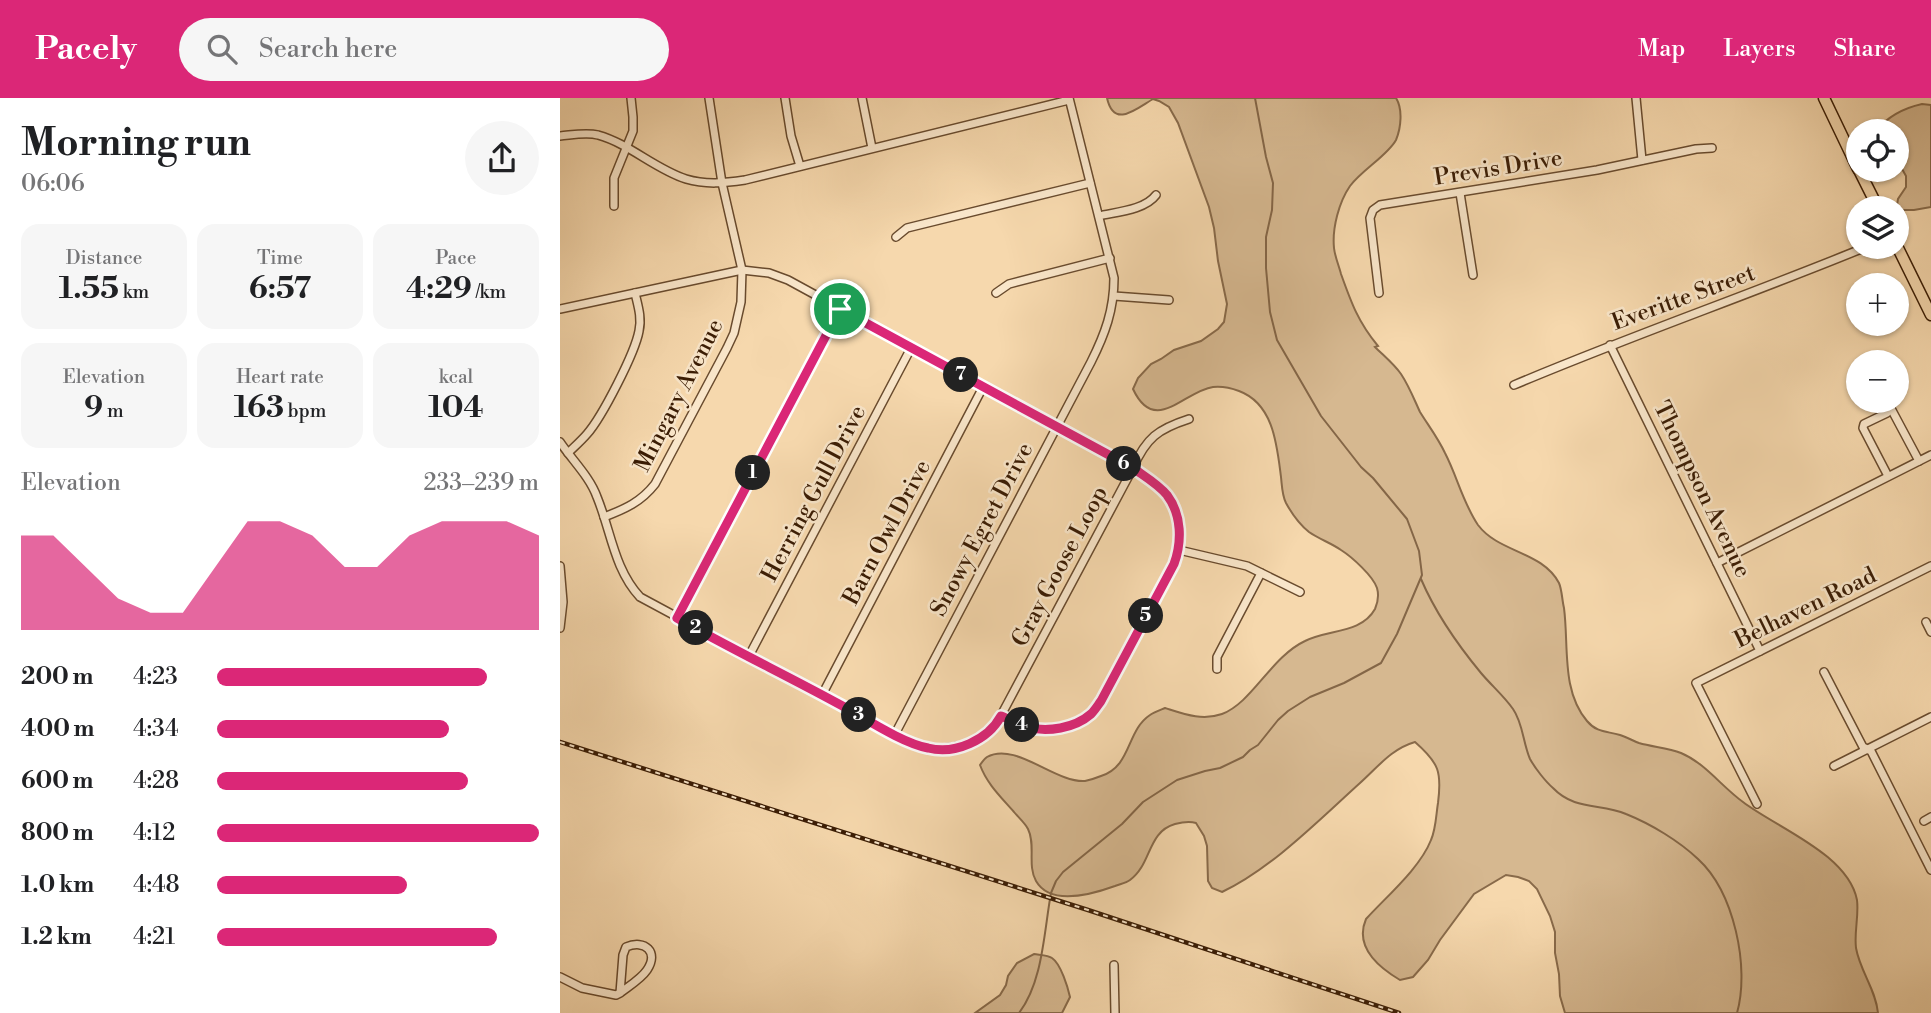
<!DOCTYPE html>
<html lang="en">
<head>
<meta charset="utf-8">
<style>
	body { margin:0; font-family:"Libre Bodoni",serif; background:#f6f6f6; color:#202124; height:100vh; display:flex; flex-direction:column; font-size:26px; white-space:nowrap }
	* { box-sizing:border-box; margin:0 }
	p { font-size:23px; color:#757577 }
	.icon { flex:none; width:38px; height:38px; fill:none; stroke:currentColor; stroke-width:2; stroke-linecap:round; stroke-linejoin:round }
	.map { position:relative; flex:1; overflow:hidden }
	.sheet { display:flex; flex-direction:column; background:#fff; width:560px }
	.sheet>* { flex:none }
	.buttons { position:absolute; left:1286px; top:21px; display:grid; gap:14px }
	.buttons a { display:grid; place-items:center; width:63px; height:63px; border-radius:50%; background:#fff; box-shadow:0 2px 5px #0004; font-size:35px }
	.pin { position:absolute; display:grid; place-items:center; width:60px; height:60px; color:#fff; margin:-30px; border:4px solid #fff; border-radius:50%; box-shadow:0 2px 7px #0007 }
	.km { position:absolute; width:35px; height:35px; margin:-18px; border-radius:50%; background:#222; color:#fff; font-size:19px; line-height:35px; text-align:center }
	.round { display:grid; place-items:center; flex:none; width:74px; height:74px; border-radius:37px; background:#f6f6f6 }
	.head { display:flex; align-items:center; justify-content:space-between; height:119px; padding:0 21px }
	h1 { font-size:38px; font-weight:700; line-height:52px }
	.metrics { display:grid; grid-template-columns:repeat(3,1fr); gap:10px; height:119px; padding:7px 21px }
	.metrics div { display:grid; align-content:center; border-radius:18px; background:#f6f6f6; text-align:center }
	.metrics b { font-size:30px; font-weight:700 }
	.metrics small { font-size:19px; font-weight:400 }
	.metrics p { font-size:19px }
	.chart { height:196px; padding:14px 21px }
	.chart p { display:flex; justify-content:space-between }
	.chart svg { width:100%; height:126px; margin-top:7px; fill:#db2777; opacity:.7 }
	ul { padding:0 21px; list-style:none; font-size:23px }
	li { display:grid; grid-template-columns:112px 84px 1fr; align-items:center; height:52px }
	li i { height:18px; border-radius:9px; background:#db2777 }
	header { display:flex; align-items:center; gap:42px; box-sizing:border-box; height:98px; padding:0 35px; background:#db2777; color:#fff }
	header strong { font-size:33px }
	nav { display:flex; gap:38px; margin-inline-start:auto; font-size:24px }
	.search { width:490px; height:63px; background:#f6f6f6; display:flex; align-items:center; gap:18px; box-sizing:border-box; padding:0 24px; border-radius:38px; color:#757577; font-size:26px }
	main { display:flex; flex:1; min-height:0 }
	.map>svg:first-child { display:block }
	.green { fill:#d6b890; stroke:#886a4a; stroke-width:2 }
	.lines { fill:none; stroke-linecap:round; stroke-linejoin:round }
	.stream { stroke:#846647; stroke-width:2 }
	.minor-casing { stroke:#694b2e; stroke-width:10 }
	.primary-casing { stroke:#3a1c04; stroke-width:13 }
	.minor { stroke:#f9e6ca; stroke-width:7 }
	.primary { stroke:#f6d8ad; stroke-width:10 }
	.rail-casing { stroke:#3a1c04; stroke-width:4.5 }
	.rail { stroke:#f9e6ca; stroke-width:2; stroke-dasharray:5; stroke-linecap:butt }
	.route-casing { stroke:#fff; stroke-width:14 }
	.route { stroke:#db2777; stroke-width:9 }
	.labels { text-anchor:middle; stroke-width:5; stroke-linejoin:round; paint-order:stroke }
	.street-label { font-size:23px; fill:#3a1c04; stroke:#f9e6ca }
</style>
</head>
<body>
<header>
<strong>Pacely</strong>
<div class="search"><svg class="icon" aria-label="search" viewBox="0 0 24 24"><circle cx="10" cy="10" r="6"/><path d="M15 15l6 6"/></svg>Search here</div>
<nav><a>Map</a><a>Layers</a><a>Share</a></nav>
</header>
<main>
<section class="sheet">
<div class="head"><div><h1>Morning run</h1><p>06:06</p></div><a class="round"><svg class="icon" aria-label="share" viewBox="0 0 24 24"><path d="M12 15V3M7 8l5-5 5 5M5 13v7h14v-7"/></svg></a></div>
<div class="metrics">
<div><p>Distance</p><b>1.55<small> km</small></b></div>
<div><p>Time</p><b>6:57</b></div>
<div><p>Pace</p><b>4:29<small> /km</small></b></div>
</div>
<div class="metrics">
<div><p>Elevation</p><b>9<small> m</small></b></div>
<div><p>Heart rate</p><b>163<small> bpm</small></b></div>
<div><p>kcal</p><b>104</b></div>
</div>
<div class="chart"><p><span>Elevation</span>233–239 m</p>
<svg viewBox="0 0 160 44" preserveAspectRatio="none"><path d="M0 44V11L10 11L20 22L30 33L40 38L50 38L60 22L70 6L80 6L90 11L100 22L110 22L120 11L130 6L140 6L150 6L160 11V44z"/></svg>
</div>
<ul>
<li><b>200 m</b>4:23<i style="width:84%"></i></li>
<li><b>400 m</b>4:34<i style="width:72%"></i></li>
<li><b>600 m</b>4:28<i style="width:78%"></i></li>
<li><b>800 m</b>4:12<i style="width:100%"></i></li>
<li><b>1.0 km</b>4:48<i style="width:59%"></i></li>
<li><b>1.2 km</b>4:21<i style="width:87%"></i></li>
</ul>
</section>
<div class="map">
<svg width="1371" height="915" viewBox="0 0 1371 915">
	<rect width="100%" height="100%" fill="#f6d8ad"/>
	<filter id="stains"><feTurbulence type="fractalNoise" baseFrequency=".00286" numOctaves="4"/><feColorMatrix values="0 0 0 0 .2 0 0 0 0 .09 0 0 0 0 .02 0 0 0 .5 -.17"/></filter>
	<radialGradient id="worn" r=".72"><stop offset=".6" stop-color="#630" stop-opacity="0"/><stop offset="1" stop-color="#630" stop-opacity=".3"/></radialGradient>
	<g class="green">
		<path d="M547,0h289c7,11 5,30 0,42 -8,15 -34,30 -46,46 -11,16 -18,42 -16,62 1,9 5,18 7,26 10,28 17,48 37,72l-3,1c9,9 19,17 26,27 8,12 13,25 19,38 8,13 18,26 25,41 12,23 18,50 33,72 21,28 64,26 81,58 3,7 3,17 5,25 5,38 -3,82 23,113 10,12 20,10 33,14 7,2 13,6 19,8 14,4 29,5 42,10 24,10 41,34 62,49 34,26 105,52 114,98 2,16 -3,32 -1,48 4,23 20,42 22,65h-313l-5,-17 -1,-22 -4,-21v-21l-5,-16 -13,-27 -8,-8 -11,-4 -12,-2 -32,19 -34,46 -12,20 -15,17 -13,3c-22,-13 -46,-33 -34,-61 21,-23 54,-51 65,-79 5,-11 5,-25 7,-37 4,-31 1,-40 -23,-61 -24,7 -37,25 -55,41 -41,37 -89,86 -138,109l-10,-4 -4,-7 -1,-35 -3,-10 -8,-13c-7,-2 -13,-1 -21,1 -28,8 -23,40 -45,56 -4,3 -10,4 -15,6 -22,8 -64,21 -79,-5 -9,-16 0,-36 -8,-52 -3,-6 -10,-12 -14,-17 -13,-15 -27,-28 -34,-47 2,-3 4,-6 7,-8 28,-16 68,26 98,24 5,-1 11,-3 16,-5 31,-10 25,-45 49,-61 4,-3 10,-5 15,-7 19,6 37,13 57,6 30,-11 49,-57 83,-73 23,-12 56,-7 70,-32 3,-7 4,-14 2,-21 -4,-12 -25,-31 -36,-38 -10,-7 -22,-11 -32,-18 -10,-8 -17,-18 -23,-29 -4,-8 -4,-17 -5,-26 -4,-31 -7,-73 -42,-86 -8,-3 -17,-5 -26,-4 -29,4 -58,49 -80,2l5,-11 13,-14 10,-5 13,-9 27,-9 17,-12 6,-7 3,-18 -9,-43 -4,-33 -5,-21 -31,-84 -9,-16 -10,-6 -6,-2c-17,10 -39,30 -46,-1z"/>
		<path d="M1362,6l9,1v102l-17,3h-13l-4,-5 1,-6 8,-12v-11l-9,-16v-29h-21c12,-15 28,-23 46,-27z"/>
		<path d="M474,856c5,1 14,1 18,4 9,6 16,30 18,39l-8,16h-87l25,-18 6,-10 2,-9 9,-13z"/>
	</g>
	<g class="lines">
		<g class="stream">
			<path d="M861,481c15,35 36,65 60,94 10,12 23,23 32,36 10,14 10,34 17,50 5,9 15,22 23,29 22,23 48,15 73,26 25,10 53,27 72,45 36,33 52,108 39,154"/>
			<path d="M459,915c24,-31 25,-82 32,-120l5,-12 7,-9 59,-48 21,-22 34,-22 28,-9 15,-3 23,-11 7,-7 8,-5 20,-25 10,-9 22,-14 34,-14 37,-20 16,-29 25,-59 -3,-24 -12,-32 -34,-41 -12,-11 -40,-51 -44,-76 -7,-28 -4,-44v-31l6,-27 1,-27 -7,-26 -11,-59"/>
		</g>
		<g class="minor-casing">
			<g id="minor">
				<polyline points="225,0 231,38 240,68"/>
				<polyline points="302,0 312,50"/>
				<polyline points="1076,0 1082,62"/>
				<path d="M0,38c12,-1 26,-4 38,-1 32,9 57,34 88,44 20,6 39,4 59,1l324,-80"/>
				<polyline points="900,95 913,177"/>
				<polyline points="54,108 54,80 73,33 73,19 71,0"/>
				<path d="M539,118c17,-4 46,-6 57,-21"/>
				<polyline points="336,139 347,130 530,85"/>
				<polyline points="436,195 449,186 550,160"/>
				<polyline points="819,195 810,120 813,112 820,107 1037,72 1136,51 1152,50"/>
				<polyline points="554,198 609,202"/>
				<path d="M0,211l182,-39 27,3 19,7 345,188 -136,255c-5,5 -10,12 -16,16 -6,3 -14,5 -21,7 -36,8 -51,-5 -82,-21l-238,-128c-26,-28 -29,-66 -43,-100 -7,-20 -25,-37 -37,-55"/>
				<polyline points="1050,247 1200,553"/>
				<path d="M954,287c116,-49 235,-90 352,-138"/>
				<polyline points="1321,303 1327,315 1304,326 1303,330 1328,378"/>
				<polyline points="1327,303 1359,363"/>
				<path d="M8,355c6,-6 13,-12 19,-19 15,-17 48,-81 52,-103 3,-13 -1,-25 -4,-38"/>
				<path d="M44,419c21,-8 37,-15 51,-33l72,-136 7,-15 7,-31 1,-32 -20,-87 -13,-85"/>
				<polyline points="619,452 687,468 740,494"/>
				<polyline points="1157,465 1371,357"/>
				<polyline points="0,468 3,504 0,530"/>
				<polyline points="117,520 280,211"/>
				<polyline points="1366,524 1371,534"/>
				<polyline points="189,558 351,250"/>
				<polyline points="657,571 657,559 701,475"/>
				<polyline points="1264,574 1303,649 1311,653 1371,772"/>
				<polyline points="262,597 423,289"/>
				<path d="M441,618c8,3 17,9 26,11 20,6 48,1 64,-13 4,-4 7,-9 10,-13l73,-137c8,-22 8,-49 -7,-69 -9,-11 -23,-19 -34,-27 13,-30 25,-39 56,-49"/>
				<path d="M335,636l196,-372c14,-28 23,-52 23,-84l-45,-180"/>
				<polyline points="1274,668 1371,619"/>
				<polyline points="1197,706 1136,585 1371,468"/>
				<polyline points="1364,723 1371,719"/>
				<polyline points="554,867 555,915"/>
				<path d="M0,879l22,11 34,7 4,-2c9,-7 21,-14 27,-23 12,-18 -2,-31 -21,-23l-3,8 -3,38"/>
			</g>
		</g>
		<g class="primary-casing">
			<g id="primary">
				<polyline points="1264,0 1298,71"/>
				<polyline points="1299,72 1318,110"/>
				<polyline points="1337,148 1371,217"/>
			</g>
		</g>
		<use href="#minor" class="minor"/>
		<use href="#primary" class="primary"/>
		<g class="rail-casing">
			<polyline id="rail" points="0,644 528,812 839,915"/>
		</g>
		<use href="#rail" class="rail"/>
	</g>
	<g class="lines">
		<g class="route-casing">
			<path id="route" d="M280,211l293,159c11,8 25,16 34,27 15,20 15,47 7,69l-73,137c-3,4 -6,9 -10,13 -16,14 -44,19 -64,13 -9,-3 -18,-8 -26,-11 -13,24 -46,39 -73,32 -27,-5 -66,-32 -91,-45 -53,-29 -108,-55 -160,-85z"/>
		</g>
		<use href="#route" class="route"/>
	</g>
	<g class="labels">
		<g class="street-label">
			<text transform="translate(938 69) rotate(-9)" y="8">Previs Drive</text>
			<text transform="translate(1123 199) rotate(-20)" y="8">Everitte Street</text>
			<text transform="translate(118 297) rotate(-63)" y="8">Mingary Avenue</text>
			<text transform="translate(1143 391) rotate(64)" y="8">Thompson Avenue</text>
			<text transform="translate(253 395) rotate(-62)" y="8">Herring Gull Drive</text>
			<text transform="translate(421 431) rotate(-62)" y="8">Snowy Egret Drive</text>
			<text transform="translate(326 434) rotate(-62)" y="8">Barn Owl Drive</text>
			<text transform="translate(499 468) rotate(-62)" y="8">Gray Goose Loop</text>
			<text transform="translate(1245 509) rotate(-26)" y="8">Belhaven Road</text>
		</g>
	</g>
	<rect width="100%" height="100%" filter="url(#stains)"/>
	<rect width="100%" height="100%" fill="url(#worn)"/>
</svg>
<div class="buttons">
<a><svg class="icon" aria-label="locate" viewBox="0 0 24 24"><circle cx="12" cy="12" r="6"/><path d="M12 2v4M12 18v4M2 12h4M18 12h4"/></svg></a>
<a><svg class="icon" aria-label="layers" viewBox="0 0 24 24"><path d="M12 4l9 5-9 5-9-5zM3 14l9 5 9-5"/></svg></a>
<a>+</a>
<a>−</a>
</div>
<div class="pin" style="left:280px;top:211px;background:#1e9e55"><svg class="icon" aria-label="arrive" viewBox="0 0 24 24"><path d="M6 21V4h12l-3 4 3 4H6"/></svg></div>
<b class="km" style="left:193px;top:375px">1</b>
<b class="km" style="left:136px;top:530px">2</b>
<b class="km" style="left:299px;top:617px">3</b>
<b class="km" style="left:462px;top:627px">4</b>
<b class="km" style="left:586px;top:518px">5</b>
<b class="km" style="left:564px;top:366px">6</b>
<b class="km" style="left:401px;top:277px">7</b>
</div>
</main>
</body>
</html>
